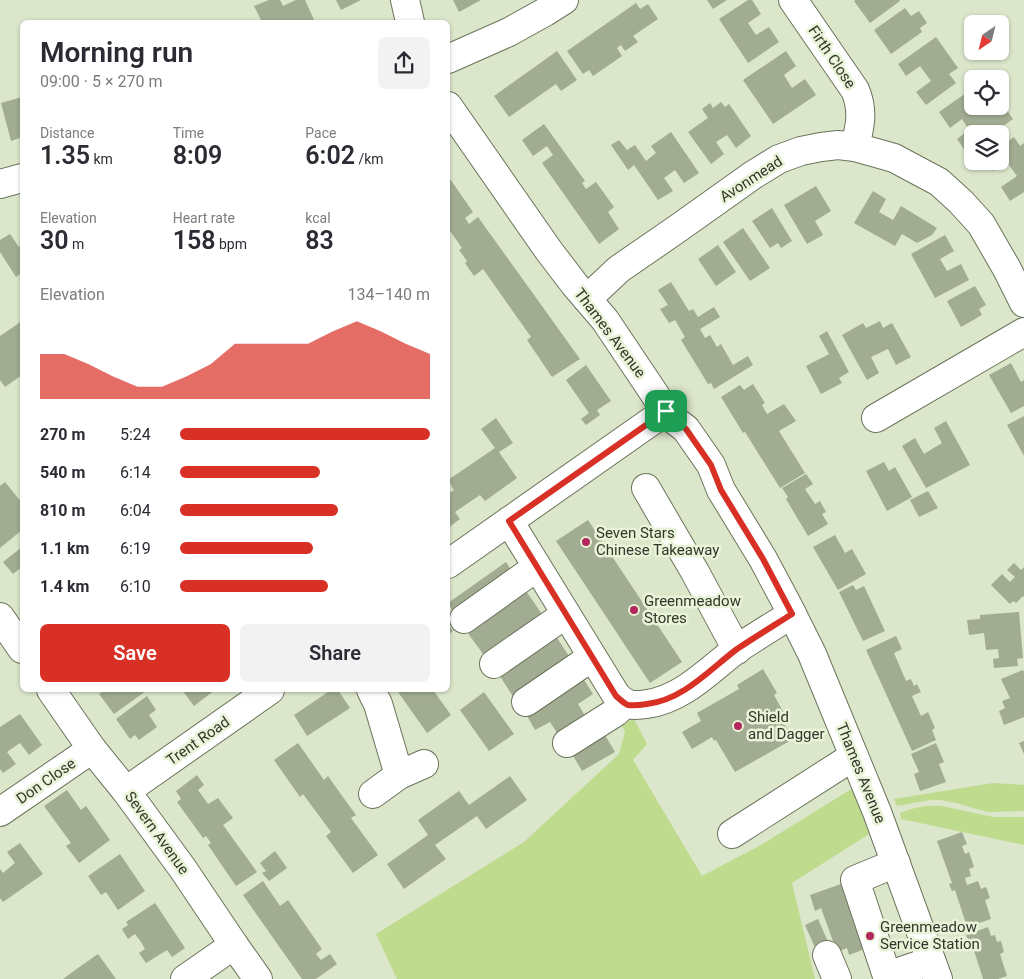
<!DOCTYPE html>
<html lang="en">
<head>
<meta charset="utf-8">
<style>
	body { margin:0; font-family:Roboto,sans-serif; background:#f2f2f3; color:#2b2b33; height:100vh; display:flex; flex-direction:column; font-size:19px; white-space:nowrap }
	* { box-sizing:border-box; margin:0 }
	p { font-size:16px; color:#7c7c81 }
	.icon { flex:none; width:28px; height:28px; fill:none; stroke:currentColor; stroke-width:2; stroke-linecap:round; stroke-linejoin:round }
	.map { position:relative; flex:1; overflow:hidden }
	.drawer { position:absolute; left:20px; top:20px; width:430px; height:672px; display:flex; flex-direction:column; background:#fff; border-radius:8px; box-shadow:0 1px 4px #0004 }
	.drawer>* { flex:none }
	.needle { width:32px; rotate:215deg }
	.controls { position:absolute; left:964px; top:15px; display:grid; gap:10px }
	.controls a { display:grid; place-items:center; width:45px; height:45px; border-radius:8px; background:#fff; box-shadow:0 1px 4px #0004; font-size:25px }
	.pin { position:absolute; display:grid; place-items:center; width:42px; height:42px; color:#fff; margin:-21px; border-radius:10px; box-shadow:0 2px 8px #0006 }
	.round { display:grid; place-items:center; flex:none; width:52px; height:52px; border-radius:8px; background:#f2f2f3 }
	.summary { display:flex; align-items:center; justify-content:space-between; height:85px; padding:0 20px }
	h1 { font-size:28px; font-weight:600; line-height:38px }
	.metrics { display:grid; grid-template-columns:repeat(3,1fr); gap:8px; height:85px; padding:5px 20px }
	.metrics div { display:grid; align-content:center }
	.metrics b { font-size:25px; font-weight:600 }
	.metrics small { font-size:14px; font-weight:400 }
	.metrics p { font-size:14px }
	.chart { height:140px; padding:10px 20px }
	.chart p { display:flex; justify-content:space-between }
	.chart svg { width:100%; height:90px; margin-top:5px; fill:#d93025; opacity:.7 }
	.button { display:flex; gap:10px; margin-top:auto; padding:10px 20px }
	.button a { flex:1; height:58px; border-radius:8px; background:#d93025; color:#fff; font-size:20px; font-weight:600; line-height:58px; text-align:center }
	.button a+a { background:#f2f2f3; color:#2b2b33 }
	ul { padding:0 20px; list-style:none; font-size:16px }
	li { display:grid; grid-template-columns:80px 60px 1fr; align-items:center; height:38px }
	li i { height:12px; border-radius:6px; background:#d93025 }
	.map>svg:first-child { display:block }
	.green { fill:#bfdb8e }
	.building { fill:#a2ac92 }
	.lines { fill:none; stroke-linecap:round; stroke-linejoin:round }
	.minor-casing { stroke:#6b755c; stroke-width:30 }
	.minor { stroke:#fff; stroke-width:28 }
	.route-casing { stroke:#fff; stroke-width:10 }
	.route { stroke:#d93025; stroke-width:6 }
	.poi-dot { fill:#b3255b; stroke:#e8f3d7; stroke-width:2 }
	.labels { text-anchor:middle; stroke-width:5; stroke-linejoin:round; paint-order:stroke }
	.street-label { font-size:15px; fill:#32372c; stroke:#e8f3d7 }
	.poi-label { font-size:15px; fill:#32372c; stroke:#e8f3d7; text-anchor:start }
</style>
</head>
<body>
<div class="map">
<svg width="1024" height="979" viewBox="0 0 1024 979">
	<rect width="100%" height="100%" fill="#dbe6ca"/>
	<g class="green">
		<polygon points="634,719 647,744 633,760 702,876 759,846 853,788 869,834 792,883 815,979 397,979 376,934 524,842 619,754 625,732 620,723"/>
		<polygon points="993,783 1024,785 1024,811 987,812 956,803 941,800 930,800 897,806 894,799"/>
		<polygon points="926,806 942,806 993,817 1024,817 1024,845 901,819 900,813 911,809"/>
	</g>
	<g class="building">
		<polygon points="269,0 280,0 283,6 296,0 305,0 315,22 262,22 254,6"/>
		<polygon points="336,0 361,0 341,10"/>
		<polygon points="453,0 481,0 459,12"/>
		<polygon points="707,0 727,0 713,9"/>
		<polygon points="748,0 752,0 761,14 748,23 756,35 769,27 779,42 748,63 719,19"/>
		<polygon points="856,0 899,0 900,1 870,23 854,1"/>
		<polygon points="636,3 640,9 648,4 658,19 633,36 638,42 625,51 621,45 617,48 622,56 593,76 589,70 583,74 567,51"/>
		<polygon points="905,8 911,16 919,11 927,23 920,28 922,32 891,54 874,30"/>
		<polygon points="936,37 958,68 949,74 956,83 926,105 916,92 931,81 920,66 906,76 898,64"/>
		<polygon points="557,51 577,80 561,91 556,84 509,117 494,96"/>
		<polygon points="786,51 796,66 784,75 792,88 805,79 816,95 773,124 743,80"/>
		<polygon points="969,91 972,96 972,106 1000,106 1000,100 1013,119 992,134 972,134 972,147 966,152 957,139 969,130 962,119 950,128 939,112"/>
		<polygon points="22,97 22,137 11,141 1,103"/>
		<polygon points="721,102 725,107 729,104 751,136 736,148 727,135 716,142 724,154 711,164 688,132 708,118 702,109 710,103 713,108"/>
		<polygon points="544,124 585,181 582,183 586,189 596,182 614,207 608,212 619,229 599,244 542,163 553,155 547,146 533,156 522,140"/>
		<polygon points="671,132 699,173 684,183 675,170 664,178 673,191 658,200 634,165 628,170 611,145 619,140 627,150 635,145 646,161 656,153 651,146"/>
		<polygon points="1014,137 1020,146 1024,143 1024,192 1010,201 1001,187 1017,176 1006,161 992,171 985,161 1000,161 1000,147"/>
		<polygon points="448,176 473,212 465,218 469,224 478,217 580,359 552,377 527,340 531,337 483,269 474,276 465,263 467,261 459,250 462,248 448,228"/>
		<polygon points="816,186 831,211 815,221 823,235 807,244 784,205"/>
		<polygon points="873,191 886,199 879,212 893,220 901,206 937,228 932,235 917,243 902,234 895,246 854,223"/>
		<polygon points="772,208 792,241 781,248 778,243 770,248 752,221"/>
		<polygon points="743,228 770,268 750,281 723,242"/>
		<polygon points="10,234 19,247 22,244 22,273 16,277 0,252 0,240"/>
		<polygon points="945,235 954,251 940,259 947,271 961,264 969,280 935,298 911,254"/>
		<polygon points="718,245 736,272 716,286 698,259"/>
		<polygon points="671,282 689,311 693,309 698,317 714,307 720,317 700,329 705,338 710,335 717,347 721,344 733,365 748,356 753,365 714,389 711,383 708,384 681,340 685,337 675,320 669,323 660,309 668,305 658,290"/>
		<polygon points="975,286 986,305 979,309 982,315 961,327 947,301"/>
		<polygon points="22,321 22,375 5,387 0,380 0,336"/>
		<polygon points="880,321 883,328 892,323 911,357 896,365 888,349 871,357 879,373 867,380 842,335 863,323 866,328"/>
		<polygon points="827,331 849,372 839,378 842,383 821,394 806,366 829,354 819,336"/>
		<polygon points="1011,363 1021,382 1024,380 1024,406 1011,413 989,375"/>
		<polygon points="586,365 611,401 597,410 600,415 586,425 581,419 589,413 566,380"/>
		<polygon points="753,384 765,403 762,405 767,414 784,404 796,421 779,431 805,473 780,488 745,432 743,433 721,397 740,385 744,390"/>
		<polygon points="1024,416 1024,456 1007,425"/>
		<polygon points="496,418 513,443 499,452 517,478 485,501 480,495 455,512 460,519 448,528 448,494 454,490 448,480 495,448 481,429"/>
		<polygon points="946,421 970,465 926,488 902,446 915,438 924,454 932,449 942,443 934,428"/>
		<polygon points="884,462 889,471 895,467 912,497 887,511 866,471"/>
		<polygon points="806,474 813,484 805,489 815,504 820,501 826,512 822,514 828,524 808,536 786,499 788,497 782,488"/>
		<polygon points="5,482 22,503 22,530 0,548 0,486"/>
		<polygon points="928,491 938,508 919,517 910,500"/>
		<polygon points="588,520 682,662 650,683 556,541"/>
		<polygon points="835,535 845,553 852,549 866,574 838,590 813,547"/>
		<polygon points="22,547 22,567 13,574 3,562"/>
		<polygon points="506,562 515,576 456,617 448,603"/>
		<polygon points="1014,563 1021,570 1024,567 1024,597 1023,596 1016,603 1013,601 1010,604 991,585 1002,574 1010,582 1015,577 1007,570"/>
		<polygon points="853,585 856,590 864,586 885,631 863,641 839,592"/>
		<polygon points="526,591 544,617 486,658 467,632"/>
		<polygon points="1019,612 1023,658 1017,659 1018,666 994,668 993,659 999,658 998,649 986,650 984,633 969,635 967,620 980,619 980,615"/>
		<polygon points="448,624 453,631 448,635"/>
		<polygon points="555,635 573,662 516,701 498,673"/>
		<polygon points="896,636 902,649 894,653 906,681 911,679 914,686 917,684 921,692 912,696 921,716 928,712 935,728 932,730 936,740 912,751 866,650"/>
		<polygon points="763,669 777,693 774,695 786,717 781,719 793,739 735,772 716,740 714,741 712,737 692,749 682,732 701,721 697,713 739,689 737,685"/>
		<polygon points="1023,670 1024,672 1024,717 1004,725 999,711 1005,708 1002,701 1010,698 1001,679"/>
		<polygon points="583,678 593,694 578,704 587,719 560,737 550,722 535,730 526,714"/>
		<polygon points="105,690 145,690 146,691 114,714 99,694"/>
		<polygon points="182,690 215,690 194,706"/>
		<polygon points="331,690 338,690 350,708 307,736 294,715"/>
		<polygon points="400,690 433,690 451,715 427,733 398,692"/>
		<polygon points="484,692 514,734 489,751 460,710"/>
		<polygon points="147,696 156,710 149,715 157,727 139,740 135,735 130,739 116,719"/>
		<polygon points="20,714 42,745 29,755 20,743 7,752 16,764 3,773 0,769 0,727"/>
		<polygon points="605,735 615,752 582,771 572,754"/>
		<polygon points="1024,741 1024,754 1019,743"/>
		<polygon points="298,743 324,780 328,776 340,793 356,815 351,818 378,855 353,873 326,836 331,832 303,794 300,797 274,760"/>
		<polygon points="936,743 944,762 939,764 946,782 920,791 914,774 919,772 911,754"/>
		<polygon points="197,775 204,785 198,790 208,804 218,798 233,818 223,825 257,872 236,886 208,845 211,843 206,836 203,838 177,802 181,799 176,791"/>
		<polygon points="510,776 527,800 486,829 477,816 435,845 446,859 404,889 387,864 428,835 418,820 459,791 469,805"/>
		<polygon points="67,790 81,810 86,806 110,840 79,863 66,846 71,843 44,806"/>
		<polygon points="962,832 967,844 962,846 965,854 969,852 974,867 969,869 971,876 965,878 967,885 978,881 981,889 986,887 990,898 985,900 991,919 967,927 955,890 952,891 949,884 952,883 937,841"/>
		<polygon points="20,843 43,874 3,902 0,898 0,869 3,873 15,863 7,852"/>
		<polygon points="275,851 287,868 269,881 262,873 266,871 260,863"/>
		<polygon points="120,854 145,891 118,910 106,892 101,895 88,876"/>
		<polygon points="263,881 280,906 288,900 322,949 316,954 321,960 330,954 337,964 316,979 302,979 243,895"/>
		<polygon points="841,884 865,949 849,955 847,948 837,952 821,908 815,911 810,895"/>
		<polygon points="155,903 185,948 172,957 167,950 146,963 139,953 145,949 141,942 135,934 128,939 122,929 128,925 126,922"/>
		<polygon points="818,919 829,944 816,950 805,925"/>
		<polygon points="988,927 991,936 995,935 997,942 1001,941 1004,952 1000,954 1007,976 998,979 983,979 971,941 969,942 966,935"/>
		<polygon points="98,954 116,979 63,979 78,968"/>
	</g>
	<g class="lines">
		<g class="minor-casing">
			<g id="minor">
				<polyline points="405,0 410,22"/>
				<path d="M793,0l62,90c9,21 5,36 0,57"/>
				<polyline points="448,59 509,32 545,12 564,0"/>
				<polyline points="448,106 549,251 575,285 605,320 666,411 673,419 686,429 711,465 721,490 763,559 787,604 812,654 877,812 938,979"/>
				<polyline points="0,184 22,178"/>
				<polyline points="587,299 619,269 677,229 753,175 779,159 801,151 821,147 838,145 855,147 894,158 939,182 961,202 981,224 1007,269 1024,303"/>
				<polyline points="876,418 1024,332"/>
				<polyline points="646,488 695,572 737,650"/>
				<path d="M509,521l107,174c10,11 17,11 31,9 36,-5 62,-34 90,-55 18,-12 36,-23 55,-35"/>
				<polyline points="448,564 666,411"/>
				<polyline points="0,617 22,649"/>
				<polyline points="464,619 537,567"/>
				<polyline points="494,664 566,614"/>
				<polyline points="51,690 92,749 126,791 183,869 234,945 258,979"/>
				<polyline points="371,690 378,704 399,775"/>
				<polyline points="526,702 592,657"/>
				<polyline points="567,743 616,712 620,708 622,702"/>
				<polyline points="126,791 270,690"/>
				<polyline points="373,794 399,775 424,764"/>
				<polyline points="0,812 92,749"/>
				<polyline points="732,834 854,756"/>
				<polyline points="896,863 855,880 887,976 931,961"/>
				<polyline points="827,955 837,979"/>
				<polyline points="185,979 234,945"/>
			</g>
		</g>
		<use href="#minor" class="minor"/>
	</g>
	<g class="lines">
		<g class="route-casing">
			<path id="route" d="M666,411l5,6 15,12 25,36 10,25 42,69 29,55c-19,12 -37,23 -55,35 -28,21 -54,51 -90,55 -6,1 -13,2 -19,1 -5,-2 -8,-6 -12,-9l-107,-175z"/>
		</g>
		<use href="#route" class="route"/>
	</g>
	<g class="poi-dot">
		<circle cx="586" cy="542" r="5"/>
		<circle cx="634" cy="610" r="5"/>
		<circle cx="738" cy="726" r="5"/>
		<circle cx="870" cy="936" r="5"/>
	</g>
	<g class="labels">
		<g class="street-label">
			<text transform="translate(832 57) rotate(56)" y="5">Firth Close</text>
			<text transform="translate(751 179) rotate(-33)" y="5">Avonmead</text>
			<text transform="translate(610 333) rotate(53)" y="5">Thames Avenue</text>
			<text transform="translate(198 741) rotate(-35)" y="5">Trent Road</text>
			<text transform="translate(861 773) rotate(68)" y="5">Thames Avenue</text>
			<text transform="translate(46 781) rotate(-35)" y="5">Don Close</text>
			<text transform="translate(157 833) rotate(54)" y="5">Severn Avenue</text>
		</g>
		<g class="poi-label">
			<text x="596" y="538">Seven Stars<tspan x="596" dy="17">Chinese Takeaway</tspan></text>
			<text x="644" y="606">Greenmeadow<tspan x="644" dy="17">Stores</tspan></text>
			<text x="748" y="722">Shield<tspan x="748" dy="17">and Dagger</tspan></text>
			<text x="880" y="932">Greenmeadow<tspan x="880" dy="17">Service Station</tspan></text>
		</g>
	</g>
</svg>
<div class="controls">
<a><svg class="needle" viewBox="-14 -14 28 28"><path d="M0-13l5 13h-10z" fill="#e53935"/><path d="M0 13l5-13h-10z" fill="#7c7c81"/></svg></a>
<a><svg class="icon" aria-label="locate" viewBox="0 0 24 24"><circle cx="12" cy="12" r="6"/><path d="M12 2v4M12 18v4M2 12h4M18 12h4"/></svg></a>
<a><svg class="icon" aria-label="layers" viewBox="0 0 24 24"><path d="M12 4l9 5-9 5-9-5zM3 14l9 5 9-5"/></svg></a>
</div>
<div class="pin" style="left:666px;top:411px;background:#1e9e55"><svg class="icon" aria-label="arrive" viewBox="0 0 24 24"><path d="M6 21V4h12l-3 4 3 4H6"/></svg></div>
<section class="drawer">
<div class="summary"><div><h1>Morning run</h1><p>09:00 · 5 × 270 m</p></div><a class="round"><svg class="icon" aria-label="share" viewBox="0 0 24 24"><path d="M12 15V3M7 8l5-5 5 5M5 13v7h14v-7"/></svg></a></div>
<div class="metrics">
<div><p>Distance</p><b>1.35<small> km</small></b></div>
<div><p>Time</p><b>8:09</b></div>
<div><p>Pace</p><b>6:02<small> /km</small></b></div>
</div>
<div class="metrics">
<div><p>Elevation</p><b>30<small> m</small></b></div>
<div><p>Heart rate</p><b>158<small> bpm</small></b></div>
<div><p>kcal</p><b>83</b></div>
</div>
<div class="chart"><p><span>Elevation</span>134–140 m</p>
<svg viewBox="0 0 160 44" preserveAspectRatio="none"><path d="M0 44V22L10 22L20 27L30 33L40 38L50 38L60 33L70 27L80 17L90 17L100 17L110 17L120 11L130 6L140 11L150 17L160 22V44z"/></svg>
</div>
<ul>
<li><b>270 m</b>5:24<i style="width:100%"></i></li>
<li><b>540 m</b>6:14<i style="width:56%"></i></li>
<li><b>810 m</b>6:04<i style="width:63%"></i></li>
<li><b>1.1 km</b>6:19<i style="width:53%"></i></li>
<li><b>1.4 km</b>6:10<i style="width:59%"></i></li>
</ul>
<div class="button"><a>Save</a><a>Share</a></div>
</section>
</div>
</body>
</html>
